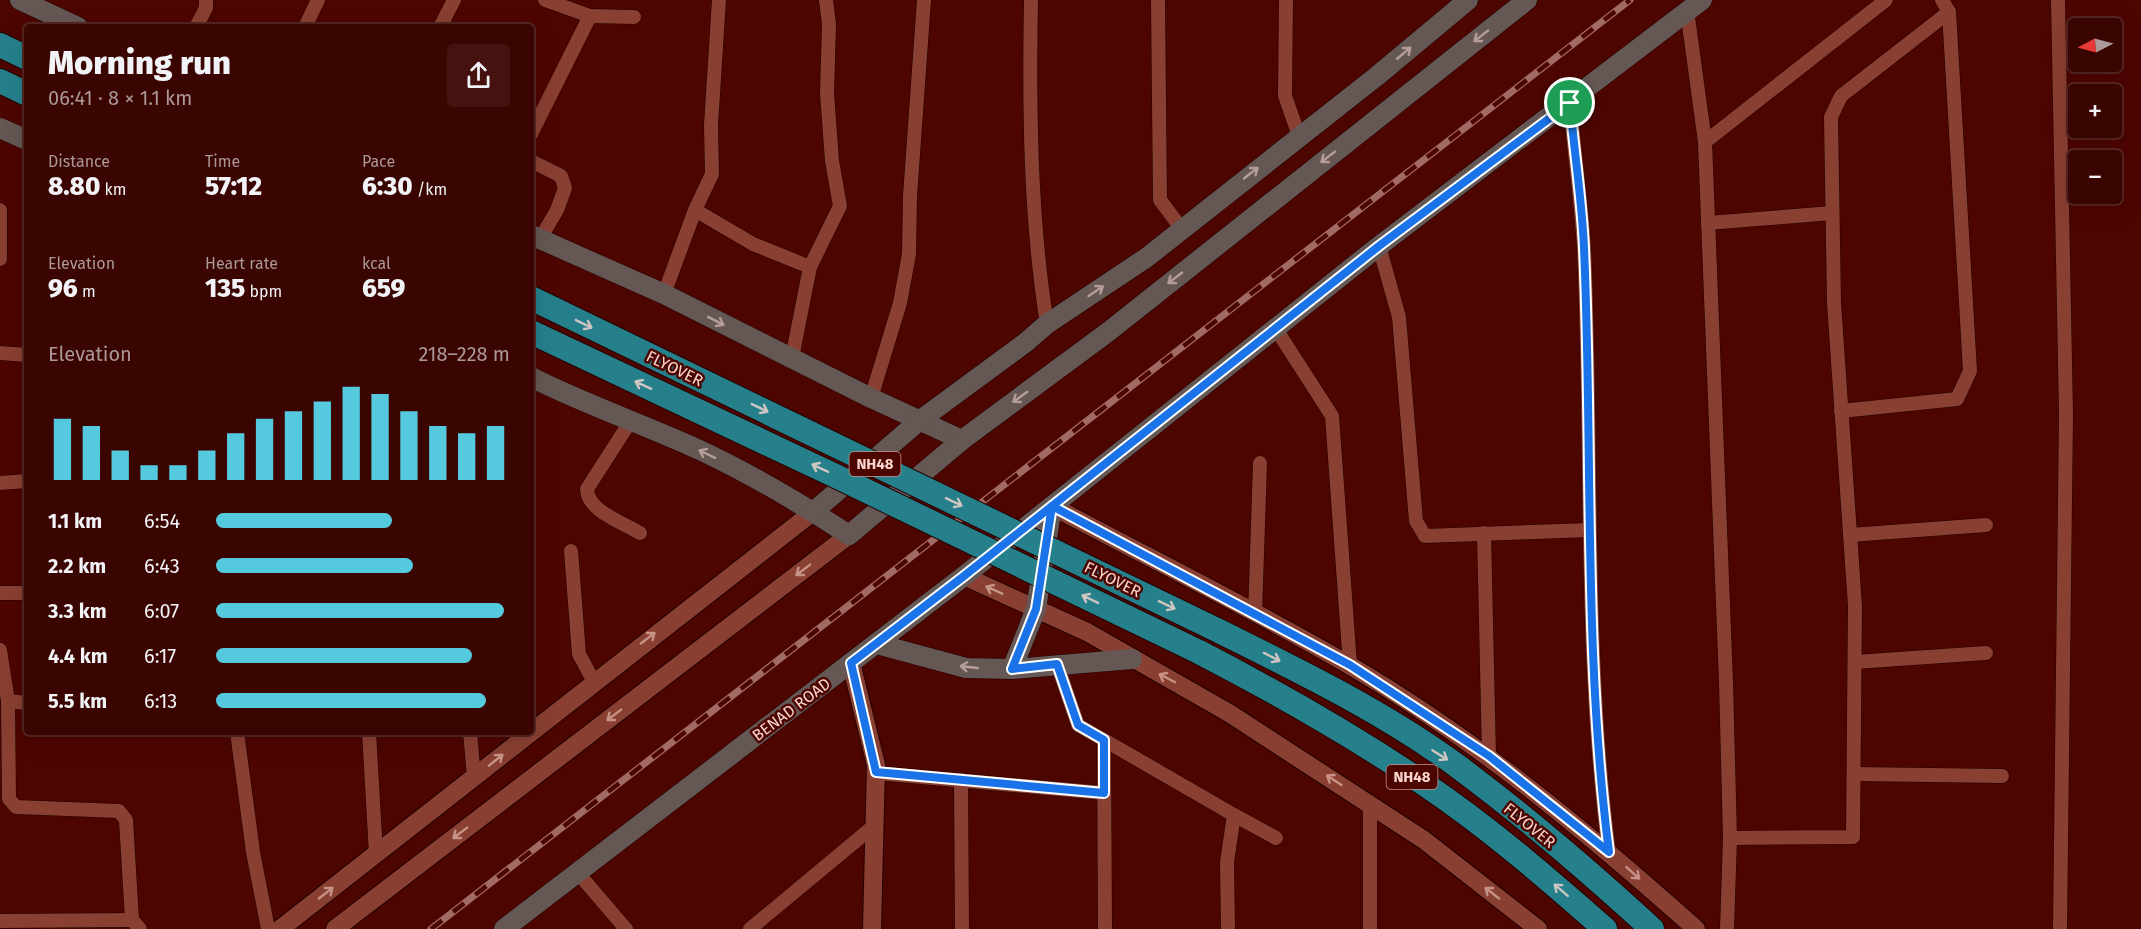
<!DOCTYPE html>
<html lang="en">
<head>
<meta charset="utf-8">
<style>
	body { margin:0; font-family:"Fira Sans",sans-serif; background:#45120f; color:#f1f3f6; height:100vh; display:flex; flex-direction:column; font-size:22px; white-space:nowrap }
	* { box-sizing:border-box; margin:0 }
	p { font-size:20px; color:#ab9899 }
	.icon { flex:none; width:33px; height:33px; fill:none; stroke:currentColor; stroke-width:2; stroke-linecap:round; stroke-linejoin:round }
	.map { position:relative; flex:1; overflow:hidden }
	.side { position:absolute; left:24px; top:24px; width:510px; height:711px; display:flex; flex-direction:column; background:#3a0400; border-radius:6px; box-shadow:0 6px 24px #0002,0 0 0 2px #542522 }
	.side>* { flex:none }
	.needle { width:39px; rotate:264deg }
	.tools { position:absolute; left:2068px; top:18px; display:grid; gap:12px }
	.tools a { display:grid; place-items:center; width:54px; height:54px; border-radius:6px; background:#3a0400; box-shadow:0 6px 24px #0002,0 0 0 2px #542522; font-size:30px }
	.pin { position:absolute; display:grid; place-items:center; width:51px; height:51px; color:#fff; margin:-26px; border:3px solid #fff; border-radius:50%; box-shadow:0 2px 6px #0007 }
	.round { display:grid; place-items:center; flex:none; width:63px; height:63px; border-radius:6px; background:#45120f }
	.overview { display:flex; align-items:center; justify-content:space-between; height:102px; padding:0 24px }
	h1 { font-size:33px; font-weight:800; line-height:45px }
	.stats { display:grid; grid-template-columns:repeat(3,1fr); gap:9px; height:102px; padding:6px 24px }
	.stats div { display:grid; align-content:center }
	.stats b { font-size:26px; font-weight:800 }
	.stats small { font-size:16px; font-weight:400 }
	.stats p { font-size:16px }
	.chart { height:168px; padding:12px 24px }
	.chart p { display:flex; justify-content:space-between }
	.chart svg { width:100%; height:108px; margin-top:6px; stroke:#55cadf; stroke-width:6 }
	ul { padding:0 24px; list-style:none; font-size:20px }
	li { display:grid; grid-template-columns:96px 72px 1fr; align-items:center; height:45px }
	li i { height:15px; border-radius:8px; background:#55cadf }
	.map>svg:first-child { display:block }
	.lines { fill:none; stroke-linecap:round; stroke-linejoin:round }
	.minor-casing { stroke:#240201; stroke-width:15 }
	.tertiary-casing { stroke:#240201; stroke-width:20 }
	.secondary-casing { stroke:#240201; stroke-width:21 }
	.trunk-casing { stroke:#240201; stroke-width:26 }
	.minor { stroke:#893f32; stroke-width:14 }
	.tertiary { stroke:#893f32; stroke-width:18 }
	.secondary { stroke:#645754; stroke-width:20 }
	.trunk { stroke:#25808c; stroke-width:24 }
	.rail-casing { stroke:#a16a64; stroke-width:7 }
	.rail { stroke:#4d0500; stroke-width:4.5; stroke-dasharray:14; stroke-linecap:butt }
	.trunk-bridge-casing { stroke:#240201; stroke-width:26; stroke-linecap:butt }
	.trunk-bridge { stroke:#25808c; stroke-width:24 }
	.oneway { stroke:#b69d97 }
	.oneway2 { stroke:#cfc5c1 }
	.oneway3 { stroke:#c79288 }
	.route-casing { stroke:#fff; stroke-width:12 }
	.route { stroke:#1a73e8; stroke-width:8 }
	.labels { text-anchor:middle; stroke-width:5; stroke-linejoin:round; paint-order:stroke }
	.shield { fill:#4d0500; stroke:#c69790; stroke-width:1.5 }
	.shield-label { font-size:15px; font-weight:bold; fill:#fad6ce }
	.street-label { font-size:16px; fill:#fad6ce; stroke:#4d0500 }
</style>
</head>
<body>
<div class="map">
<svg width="2141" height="929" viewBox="0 0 2141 929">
	<rect width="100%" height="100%" fill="#4d0500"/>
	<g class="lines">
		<g class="minor-casing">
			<g id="minor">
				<path d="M1031,0c-2,107 -1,218 16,324"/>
				<polyline points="1158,0 1160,200 1181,228"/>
				<polyline points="1286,0 1285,96 1299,136"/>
				<polyline points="2058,0 2066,414 2060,929"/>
				<polyline points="1687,10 1705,142 1726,682 1730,838 1727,929"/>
				<polyline points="590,16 634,17"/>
				<polyline points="196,27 206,8 206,0"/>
				<polyline points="305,27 318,0"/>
				<polyline points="440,27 454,0"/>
				<path d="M1570,103c4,48 11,97 14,145 9,201 -1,404 25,604"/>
				<polyline points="531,134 590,16 545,0"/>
				<polyline points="1705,142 1886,0"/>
				<polyline points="531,161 561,176 565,188 557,210 540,239"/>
				<polyline points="0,210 0,259"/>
				<polyline points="695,210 753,244 810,267"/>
				<polyline points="1708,223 1832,213"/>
				<polyline points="1379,246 1399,317 1416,521 1425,536 1589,530"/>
				<polyline points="664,294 695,210 712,174 711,125 719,0"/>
				<polyline points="1276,329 1332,416 1350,665"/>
				<polyline points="0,353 27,355"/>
				<polyline points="792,358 810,267 840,206 832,161 827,93 829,24 826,0"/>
				<polyline points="871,398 900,303 909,254 910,196 924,0"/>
				<polyline points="1841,411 1957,399 1970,371 1949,12 1942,0"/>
				<path d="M630,422l-43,67c0,22 37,34 53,44"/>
				<polyline points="0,483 27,481"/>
				<polyline points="1484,533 1489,756"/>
				<polyline points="1850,535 1986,525"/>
				<polyline points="571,551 579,654 594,682"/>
				<polyline points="0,593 27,593"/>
				<polyline points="1255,615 1260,463"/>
				<polyline points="0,650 8,701 9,799 16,807 119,811 126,820 132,920 140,929"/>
				<polyline points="1855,662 1986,653"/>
				<polyline points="1057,664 1078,725 1234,815 1227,862 1228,929"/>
				<polyline points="8,701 27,703"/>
				<polyline points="237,732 253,852 268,929"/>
				<polyline points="369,732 376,854"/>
				<polyline points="470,732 474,777"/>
				<polyline points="1104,740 1105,929"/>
				<polyline points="876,773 1104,793"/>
				<polyline points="1854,774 2002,776"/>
				<polyline points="961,780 962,929"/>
				<polyline points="1370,803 1370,929"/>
				<polyline points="1234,815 1276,838"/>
				<polyline points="1730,838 1853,837 1855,606 1834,303 1831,117 1841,96 1949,12"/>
				<polyline points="578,873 626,929"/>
				<polyline points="0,921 132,920"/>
				<polyline points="750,929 875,825"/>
			</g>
		</g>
		<g class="tertiary-casing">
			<g id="tertiary">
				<path d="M1052,506c99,53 201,103 297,159 127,74 238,167 347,264"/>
				<polyline points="964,576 1087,632 1229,713 1424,840 1538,929"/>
				<polyline points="851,663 876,765 872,929"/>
				<polyline points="280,929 813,512"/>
				<polyline points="335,929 849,535"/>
			</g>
		</g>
		<g class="secondary-casing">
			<g id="secondary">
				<polyline points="20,0 78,27"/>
				<polyline points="0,128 27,140"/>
				<polyline points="531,235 664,294 871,398 962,440"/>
				<path d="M531,377c57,29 118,49 175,76 50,24 97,52 143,82l113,-95 146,-108 419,-332"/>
				<polyline points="813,512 919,421 1025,343 1047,324 1146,258 1377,76 1468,0"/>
				<polyline points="877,644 966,668 1012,669 1132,659"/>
				<polyline points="1012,669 1036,609 1052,506"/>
				<polyline points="504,929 964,576 1379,246 1702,0"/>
			</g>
		</g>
		<g class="trunk-casing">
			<g id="trunk">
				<polyline points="0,45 27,58"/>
				<polyline points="0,81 27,94"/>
				<path d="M1219,631c82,41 167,82 241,137 67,50 131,105 192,161"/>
				<path d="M1199,652c85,44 169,92 247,147 56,40 108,85 159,130"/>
			</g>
		</g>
		<use href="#minor" class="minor"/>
		<use href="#tertiary" class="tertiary"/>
		<use href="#secondary" class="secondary"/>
		<use href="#trunk" class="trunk"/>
		<g class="rail-casing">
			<polyline id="rail" points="431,929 1630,0"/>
		</g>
		<use href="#rail" class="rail"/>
		<g class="trunk-bridge-casing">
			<g id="trunk-bridge">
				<polyline points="531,298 1219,631"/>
				<polyline points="531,332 842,479 1199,652"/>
			</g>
		</g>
		<use href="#trunk-bridge" class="trunk-bridge"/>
	</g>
	<defs><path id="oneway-shaft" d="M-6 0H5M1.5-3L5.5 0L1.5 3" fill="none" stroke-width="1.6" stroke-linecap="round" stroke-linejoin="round" transform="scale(1.5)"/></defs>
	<g class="oneway">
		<use href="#oneway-shaft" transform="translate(1481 36) rotate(142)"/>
		<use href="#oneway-shaft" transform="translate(1404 53) rotate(-40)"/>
		<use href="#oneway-shaft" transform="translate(1328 157) rotate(142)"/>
		<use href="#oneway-shaft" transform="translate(1251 173) rotate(-38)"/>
		<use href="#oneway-shaft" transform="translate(1175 278) rotate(142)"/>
		<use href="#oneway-shaft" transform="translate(1096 291) rotate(-34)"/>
		<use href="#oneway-shaft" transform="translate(716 321) rotate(27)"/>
		<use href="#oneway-shaft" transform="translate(1020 397) rotate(144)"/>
		<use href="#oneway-shaft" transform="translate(707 454) rotate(-154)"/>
		<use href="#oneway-shaft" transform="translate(969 667) rotate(-174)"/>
	</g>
	<g class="oneway2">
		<use href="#oneway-shaft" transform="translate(584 324) rotate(26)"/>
		<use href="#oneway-shaft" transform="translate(643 385) rotate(-155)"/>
		<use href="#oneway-shaft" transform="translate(760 408) rotate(26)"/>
		<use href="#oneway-shaft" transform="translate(820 468) rotate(-155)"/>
		<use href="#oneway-shaft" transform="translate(954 502) rotate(26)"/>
		<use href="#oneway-shaft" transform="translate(1090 599) rotate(-154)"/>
		<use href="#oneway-shaft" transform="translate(1167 605) rotate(26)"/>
		<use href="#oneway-shaft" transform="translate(1272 657) rotate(27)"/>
		<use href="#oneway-shaft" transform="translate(1440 755) rotate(32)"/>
		<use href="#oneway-shaft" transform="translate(1561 890) rotate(-139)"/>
	</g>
	<g class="oneway3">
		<use href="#oneway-shaft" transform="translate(803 570) rotate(143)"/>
		<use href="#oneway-shaft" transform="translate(994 590) rotate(-156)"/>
		<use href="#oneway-shaft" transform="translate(648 638) rotate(-38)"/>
		<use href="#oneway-shaft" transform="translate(1167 678) rotate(-152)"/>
		<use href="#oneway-shaft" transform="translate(614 715) rotate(143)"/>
		<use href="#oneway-shaft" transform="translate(496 760) rotate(-39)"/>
		<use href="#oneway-shaft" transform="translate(1334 780) rotate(-147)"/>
		<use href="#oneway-shaft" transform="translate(460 833) rotate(143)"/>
		<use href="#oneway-shaft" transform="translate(1633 873) rotate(42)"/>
		<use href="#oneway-shaft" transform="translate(326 893) rotate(-38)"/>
		<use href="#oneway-shaft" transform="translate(1492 893) rotate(-142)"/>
	</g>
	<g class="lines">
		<g class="route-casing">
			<path id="route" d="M1570,103l-191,143 -415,330 -113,87 25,109 228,21v-53l-26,-15 -21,-61 -45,5 24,-60 16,-103 298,159 139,91 120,96c-26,-200 -16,-403 -25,-604 -2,-48 -10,-97 -14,-145"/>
		</g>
		<use href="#route" class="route"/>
	</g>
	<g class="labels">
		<g class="shield">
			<rect x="849.5" y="452" width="51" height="24" rx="4.5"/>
			<rect x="1386.5" y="765" width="51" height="24" rx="4.5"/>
		</g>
		<g class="shield-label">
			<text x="875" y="469">NH48</text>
			<text x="1412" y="782">NH48</text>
		</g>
		<g class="street-label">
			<text transform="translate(675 368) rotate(26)" y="6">FLYOVER</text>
			<text transform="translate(1113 579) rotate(26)" y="6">FLYOVER</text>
			<text transform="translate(791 709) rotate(-37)" y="6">BENAD ROAD</text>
			<text transform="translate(1530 825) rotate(39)" y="6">FLYOVER</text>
		</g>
	</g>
</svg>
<div class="tools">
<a><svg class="needle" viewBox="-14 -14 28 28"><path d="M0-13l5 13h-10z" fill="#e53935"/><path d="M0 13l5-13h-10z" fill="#ab9899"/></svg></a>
<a>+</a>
<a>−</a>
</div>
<div class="pin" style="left:1570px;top:103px;background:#1e9e55"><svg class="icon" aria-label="arrive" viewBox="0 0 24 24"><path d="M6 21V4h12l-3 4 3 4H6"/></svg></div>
<section class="side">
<div class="overview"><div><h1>Morning run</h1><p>06:41 · 8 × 1.1 km</p></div><a class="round"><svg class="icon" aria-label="share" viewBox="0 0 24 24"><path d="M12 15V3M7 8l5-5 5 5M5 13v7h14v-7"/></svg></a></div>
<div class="stats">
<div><p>Distance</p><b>8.80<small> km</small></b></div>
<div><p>Time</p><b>57:12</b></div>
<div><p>Pace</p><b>6:30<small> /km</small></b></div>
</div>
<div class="stats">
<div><p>Elevation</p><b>96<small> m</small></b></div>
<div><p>Heart rate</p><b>135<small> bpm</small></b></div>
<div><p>kcal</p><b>659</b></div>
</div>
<div class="chart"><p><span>Elevation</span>218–228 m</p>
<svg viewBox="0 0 160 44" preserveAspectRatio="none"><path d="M5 44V19M15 44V22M25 44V32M35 44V38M45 44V38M55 44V32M65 44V25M75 44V19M85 44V16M95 44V12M105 44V6M115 44V9M125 44V16M135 44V22M145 44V25M155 44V22"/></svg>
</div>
<ul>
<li><b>1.1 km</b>6:54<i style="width:60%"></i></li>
<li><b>2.2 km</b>6:43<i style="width:67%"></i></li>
<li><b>3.3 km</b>6:07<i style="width:98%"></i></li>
<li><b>4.4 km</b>6:17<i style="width:87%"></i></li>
<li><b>5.5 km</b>6:13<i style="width:92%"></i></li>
</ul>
</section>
</div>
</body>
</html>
